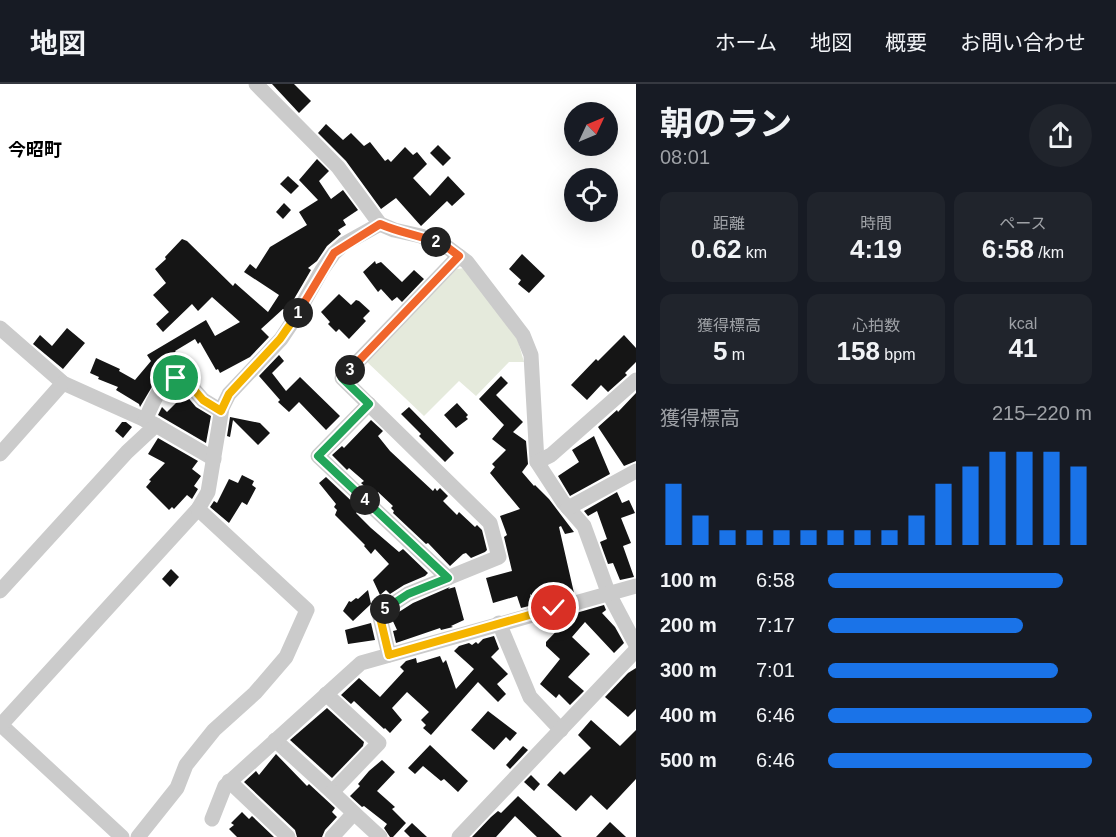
<!DOCTYPE html>
<html lang="ja">
<head>
<meta charset="utf-8">
<style>
	body { margin:0; font-family:Arial,"Noto Sans JP",sans-serif; background:#20242c; color:#f1f3f6; height:100vh; display:flex; flex-direction:column; font-size:22px; white-space:nowrap }
	* { box-sizing:border-box; margin:0 }
	p { font-size:20px; color:#9ea1a6 }
	.icon { flex:none; width:33px; height:33px; fill:none; stroke:currentColor; stroke-width:2; stroke-linecap:round; stroke-linejoin:round }
	.map { position:relative; flex:1; overflow:hidden }
	.sheet { display:flex; flex-direction:column; background:#171b24; width:480px }
	.sheet>* { flex:none }
	.needle { width:39px; rotate:46deg }
	.tools { position:absolute; left:564px; top:18px; display:grid; gap:12px }
	.tools a { display:grid; place-items:center; width:54px; height:54px; border-radius:50%; background:#171b24; box-shadow:0 6px 24px #0002; font-size:30px }
	.pin { position:absolute; display:grid; place-items:center; width:51px; height:51px; color:#fff; margin:-26px; border:3px solid #fff; border-radius:50%; box-shadow:0 2px 6px #0007 }
	.km { position:absolute; width:30px; height:30px; margin:-15px; border-radius:50%; background:#222; color:#fff; font-size:16px; line-height:30px; text-align:center }
	.round { display:grid; place-items:center; flex:none; width:63px; height:63px; border-radius:32px; background:#20242c }
	.headline { display:flex; align-items:center; justify-content:space-between; height:102px; padding:0 24px }
	h1 { font-size:33px; font-weight:700; line-height:45px }
	.figures { display:grid; grid-template-columns:repeat(3,1fr); gap:9px; height:102px; padding:6px 24px }
	.figures div { display:grid; align-content:center; border-radius:12px; background:#20242c; text-align:center }
	.figures b { font-size:26px; font-weight:700 }
	.figures small { font-size:16px; font-weight:400 }
	.figures p { font-size:16px }
	.chart { height:168px; padding:12px 24px }
	.chart p { display:flex; justify-content:space-between }
	.chart svg { width:100%; height:108px; margin-top:6px; stroke:#1a73e8; stroke-width:6 }
	ul { padding:0 24px; list-style:none; font-size:20px }
	li { display:grid; grid-template-columns:96px 72px 1fr; align-items:center; height:45px }
	li i { height:15px; border-radius:8px; background:#1a73e8 }
	header { display:flex; align-items:center; gap:36px; box-sizing:border-box; height:84px; padding:0 30px; background:#171b24; border-bottom:2px solid #363941 }
	header strong { font-size:28px }
	nav { display:flex; gap:33px; margin-inline-start:auto; font-size:21px }
	main { display:flex; flex:1; min-height:0 }
	.map>svg:first-child { display:block }
	.green { fill:#e5eadc }
	.building { fill:#151515 }
	.lines { fill:none; stroke-linecap:round; stroke-linejoin:round }
	.minor { stroke:#cbcbcb; stroke-width:15 }
	.split-1-casing { stroke:#fff; stroke-width:12 }
	.split-2-casing { stroke:#fff; stroke-width:12 }
	.split-3-casing { stroke:#fff; stroke-width:12 }
	.split-4-casing { stroke:#fff; stroke-width:12 }
	.split-5-casing { stroke:#fff; stroke-width:12 }
	.split-6-casing { stroke:#fff; stroke-width:12 }
	.split-1 { stroke:#f5b400; stroke-width:8 }
	.split-2 { stroke:#f0652b; stroke-width:8 }
	.split-3 { stroke:#f0652b; stroke-width:8 }
	.split-4 { stroke:#22a559; stroke-width:8 }
	.split-5 { stroke:#22a559; stroke-width:8 }
	.split-6 { stroke:#f5b400; stroke-width:8 }
	.labels { text-anchor:middle; stroke-width:6; stroke-linejoin:round; paint-order:stroke }
	.quarter-label { font-size:18px; font-weight:bold; fill:#000; stroke:#fff }
</style>
</head>
<body>
<header>
<strong>地図</strong>
<nav><a>ホーム</a><a>地図</a><a>概要</a><a>お問い合わせ</a></nav>
</header>
<main>
<div class="map">
<svg width="636" height="753" viewBox="0 0 636 753">
	<rect width="100%" height="100%" fill="#fff"/>
	<polygon class="green" points="465,184 516,250 524,278 509,278 476,312 459,297 424,332 366,277 457,185"/>
	<g class="building">
		<polygon points="272,0 294,0 311,17 299,29"/>
		<polygon points="326,40 343,56 351,49 364,62 370,58 385,77 388,75 391,78 405,63 413,71 417,68 427,80 413,94 430,112 448,92 465,110 452,122 447,117 421,142 396,114 381,125 346,77 318,49"/>
		<polygon points="438,61 451,74 443,82 430,69"/>
		<polygon points="317,75 329,87 319,97 331,115 343,106 358,126 343,136 346,141 338,146 341,150 327,162 317,177 308,184 311,186 287,227 283,225 261,245 269,253 250,273 220,289 218,285 216,286 200,258 198,260 195,255 175,267 184,278 177,285 163,290 156,296 140,323 139,320 116,306 118,303 98,295 99,293 90,289 96,274 120,285 119,287 135,296 151,277 147,271 206,236 215,252 240,238 212,213 198,227 192,220 163,248 156,240 169,228 153,211 166,199 155,185 166,175 165,173 182,155 187,157 233,202 235,199 268,228 279,211 244,188 250,180 256,185 270,163 307,141 299,128 318,116 299,96"/>
		<polygon points="288,92 299,102 291,110 280,100"/>
		<polygon points="284,119 291,126 283,135 276,128"/>
		<polygon points="522,170 545,192 529,209 518,200 521,196 509,185"/>
		<polygon points="375,177 376,180 381,178 402,198 414,186 424,195 402,218 397,213 392,217 381,205 378,208 363,188"/>
		<polygon points="339,210 351,221 356,216 359,217 370,227 363,234 366,237 349,255 339,245 336,248 328,240 330,238 321,228"/>
		<polygon points="67,244 85,259 63,285 33,260 40,251 52,262"/>
		<polygon points="624,251 636,264 636,278 625,289 627,291 608,308 601,301 587,316 571,301 596,275 598,277"/>
		<polygon points="279,271 284,277 272,289 286,307 300,293 340,332 326,346 299,318 289,328 278,318 280,316 259,292"/>
		<polygon points="501,292 508,299 496,311 523,338 513,348 526,357 528,380 522,388 534,402 535,401 549,415 574,448 565,450 561,442 559,443 574,509 540,519 530,510 533,521 521,524 517,512 493,519 486,494 512,487 504,453 507,451 500,432 520,425 490,389 495,383 492,380 506,366 492,355 504,341 479,315"/>
		<polygon points="636,309 636,377 624,382 598,343 617,326 618,328"/>
		<polygon points="185,310 196,323 211,332 206,359 158,331 162,323 167,328"/>
		<polygon points="457,319 468,331 466,333 468,335 456,344 444,331"/>
		<polygon points="409,323 454,369 445,378 419,352 421,350 401,330"/>
		<polygon points="230,333 260,339 270,349 258,361 233,336 230,353 227,352"/>
		<polygon points="371,336 383,347 378,352 390,367 433,407 435,404 437,407 440,404 448,412 443,417 457,431 459,428 475,443 477,441 482,446 487,466 485,468 471,474 466,469 463,470 450,482 428,459 426,460 393,429 394,427 391,424 393,422 378,408 374,411 361,399 364,397 349,384 347,386 332,371 342,362 344,364"/>
		<polygon points="122,338 126,338 132,343 123,354 115,347"/>
		<polygon points="594,352 610,390 570,412 558,392 579,378 572,366"/>
		<polygon points="158,354 198,377 192,385 201,392 194,402 198,405 192,415 187,411 174,425 172,423 169,426 146,403 151,397 149,396 165,379 148,370"/>
		<polygon points="242,391 254,397 252,401 256,404 247,421 242,418 229,439 210,423 214,417 217,419 229,395 238,399"/>
		<polygon points="326,393 360,425 356,429 371,444 399,468 403,465 428,489 425,492 404,501 390,510 386,506 380,511 373,496 389,480 375,465 371,470 364,462 365,461 335,431 337,426 334,423 336,420 319,399"/>
		<polygon points="617,408 622,419 629,416 635,429 621,434 631,459 623,462 634,493 620,496 613,479 608,480 600,458 607,455 597,427 588,432 584,427"/>
		<polygon points="171,485 179,493 170,503 162,495"/>
		<polygon points="450,503 448,505 455,503 464,536 451,542 453,543 441,546 440,544 396,559 393,547 397,546 391,533 413,519"/>
		<polygon points="368,506 371,520 353,537 343,527 349,517 351,518 356,514 358,515"/>
		<polygon points="604,521 606,526 602,529 615,543 624,559 614,569 585,538 572,553 590,570 568,593 584,607 570,621 559,610 556,614 540,600 560,575 546,562 546,558 566,537 556,539 562,533"/>
		<polygon points="371,539 375,556 348,560 345,546"/>
		<polygon points="494,552 499,565 491,573 508,590 497,600 506,610 498,618 478,598 431,651 423,644 426,641 421,636 429,628 407,608 392,624 402,636 390,649 385,644 384,645 354,617 351,620 341,611 359,594 380,613 404,587 400,583 406,577 416,574 417,579 440,572 443,579 446,576 456,605 474,585 454,567 459,562 469,559 472,561 476,558 478,560 483,555"/>
		<polygon points="636,584 636,625 628,633 605,613 628,589"/>
		<polygon points="327,624 364,658 363,662 332,694 290,656"/>
		<polygon points="488,627 517,649 510,657 506,653 494,666 471,646"/>
		<polygon points="591,636 620,662 636,646 636,695 607,726 591,711 576,727 547,701 560,687 564,691 591,664 578,651"/>
		<polygon points="430,661 468,697 458,708 444,695 441,697 423,682 415,690 408,684"/>
		<polygon points="523,662 528,666 510,685 506,681"/>
		<polygon points="276,670 307,702 309,700 335,724 332,728 337,733 325,746 322,753 297,753 295,746 244,698 256,687 259,691"/>
		<polygon points="382,676 395,688 377,707 395,723 392,725 406,739 393,753 390,753 384,744 387,740 364,722 362,723 350,712 360,702 358,700 369,687"/>
		<polygon points="531,691 540,700 534,707 524,698"/>
		<polygon points="518,712 562,753 537,753 515,732 496,753 472,753 491,733 498,727 501,729"/>
		<polygon points="242,728 249,735 252,732 274,753 237,753 229,745 234,741 231,739"/>
		<polygon points="610,738 626,753 596,753"/>
		<polygon points="412,739 427,753 410,753 404,747"/>
	</g>
	<g class="lines">
		<g class="minor">
			<polyline points="256,0 338,83 380,140 394,146 421,152 447,163 467,178 523,251 531,271 537,378 563,418 584,442 608,508 636,561"/>
			<polyline points="0,244 63,299 152,339 214,375"/>
			<polyline points="369,320 318,372 448,494"/>
			<path d="M145,336c10,-20 13,-39 38,-43l20,23 18,11"/>
			<polyline points="0,370 63,299"/>
			<polyline points="537,378 551,371 636,296"/>
			<polyline points="568,424 636,387"/>
			<polyline points="0,507 127,368 156,341"/>
			<polyline points="499,539 530,613 561,646"/>
			<polyline points="389,571 379,529 408,510 499,473 490,439 342,294 459,172"/>
			<polyline points="1,641 122,753"/>
			<polyline points="0,642 198,425 208,408 222,324 229,310 281,255 293,237 322,186 334,169 344,160 380,140"/>
			<polyline points="275,656 332,708 379,659 326,610"/>
			<polyline points="229,697 288,753"/>
			<polyline points="332,708 354,729"/>
			<polyline points="212,735 225,702 361,579 636,502"/>
			<polyline points="138,753 177,704 186,681 214,646 255,609 286,573 307,526 198,425"/>
			<polyline points="332,753 354,729 380,753"/>
			<polyline points="459,753 636,566"/>
		</g>
	</g>
	<g class="lines">
		<g class="split-1-casing">
			<polyline id="split-1" points="176,294 183,293 203,316 221,327 229,310 280,255 298,229"/>
		</g>
		<g class="split-2-casing">
			<path id="split-2" d="M298,229l36,-60 46,-29c18,8 37,11 56,18"/>
		</g>
		<g class="split-3-casing">
			<polyline id="split-3" points="350,286 459,172 447,163 436,158"/>
		</g>
		<g class="split-4-casing">
			<polyline id="split-4" points="350,286 342,294 369,320 318,372 365,416"/>
		</g>
		<g class="split-5-casing">
			<polyline id="split-5" points="365,416 448,494 408,510 385,525"/>
		</g>
		<g class="split-6-casing">
			<polyline id="split-6" points="385,525 379,529 389,571 554,524"/>
		</g>
		<use href="#split-1" class="split-1"/>
		<use href="#split-2" class="split-2"/>
		<use href="#split-3" class="split-3"/>
		<use href="#split-4" class="split-4"/>
		<use href="#split-5" class="split-5"/>
		<use href="#split-6" class="split-6"/>
	</g>
	<g class="labels">
		<g class="quarter-label">
			<text x="35" y="72">今昭町</text>
		</g>
	</g>
</svg>
<div class="tools">
<a><svg class="needle" viewBox="-14 -14 28 28"><path d="M0-13l5 13h-10z" fill="#e53935"/><path d="M0 13l5-13h-10z" fill="#9ea1a6"/></svg></a>
<a><svg class="icon" aria-label="locate" viewBox="0 0 24 24"><circle cx="12" cy="12" r="6"/><path d="M12 2v4M12 18v4M2 12h4M18 12h4"/></svg></a>
</div>
<div class="pin" style="left:176px;top:294px;background:#1e9e55"><svg class="icon" aria-label="arrive" viewBox="0 0 24 24"><path d="M6 21V4h12l-3 4 3 4H6"/></svg></div>
<div class="pin" style="left:554px;top:524px;background:#d93025"><svg class="icon" aria-label="check" viewBox="0 0 24 24"><path d="M5 12l5 5 9-10"/></svg></div>
<b class="km" style="left:298px;top:229px">1</b>
<b class="km" style="left:436px;top:158px">2</b>
<b class="km" style="left:350px;top:286px">3</b>
<b class="km" style="left:365px;top:416px">4</b>
<b class="km" style="left:385px;top:525px">5</b>
</div>
<section class="sheet">
<div class="headline"><div><h1>朝のラン</h1><p>08:01</p></div><a class="round"><svg class="icon" aria-label="share" viewBox="0 0 24 24"><path d="M12 15V3M7 8l5-5 5 5M5 13v7h14v-7"/></svg></a></div>
<div class="figures">
<div><p>距離</p><b>0.62<small> km</small></b></div>
<div><p>時間</p><b>4:19</b></div>
<div><p>ペース</p><b>6:58<small> /km</small></b></div>
</div>
<div class="figures">
<div><p>獲得標高</p><b>5<small> m</small></b></div>
<div><p>心拍数</p><b>158<small> bpm</small></b></div>
<div><p>kcal</p><b>41</b></div>
</div>
<div class="chart"><p><span>獲得標高</span>215–220 m</p>
<svg viewBox="0 0 160 44" preserveAspectRatio="none"><path d="M5 44V19M15 44V32M25 44V38M35 44V38M45 44V38M55 44V38M65 44V38M75 44V38M85 44V38M95 44V32M105 44V19M115 44V12M125 44V6M135 44V6M145 44V6M155 44V12"/></svg>
</div>
<ul>
<li><b>100 m</b>6:58<i style="width:89%"></i></li>
<li><b>200 m</b>7:17<i style="width:74%"></i></li>
<li><b>300 m</b>7:01<i style="width:87%"></i></li>
<li><b>400 m</b>6:46<i style="width:100%"></i></li>
<li><b>500 m</b>6:46<i style="width:100%"></i></li>
</ul>
</section>
</main>
</body>
</html>
